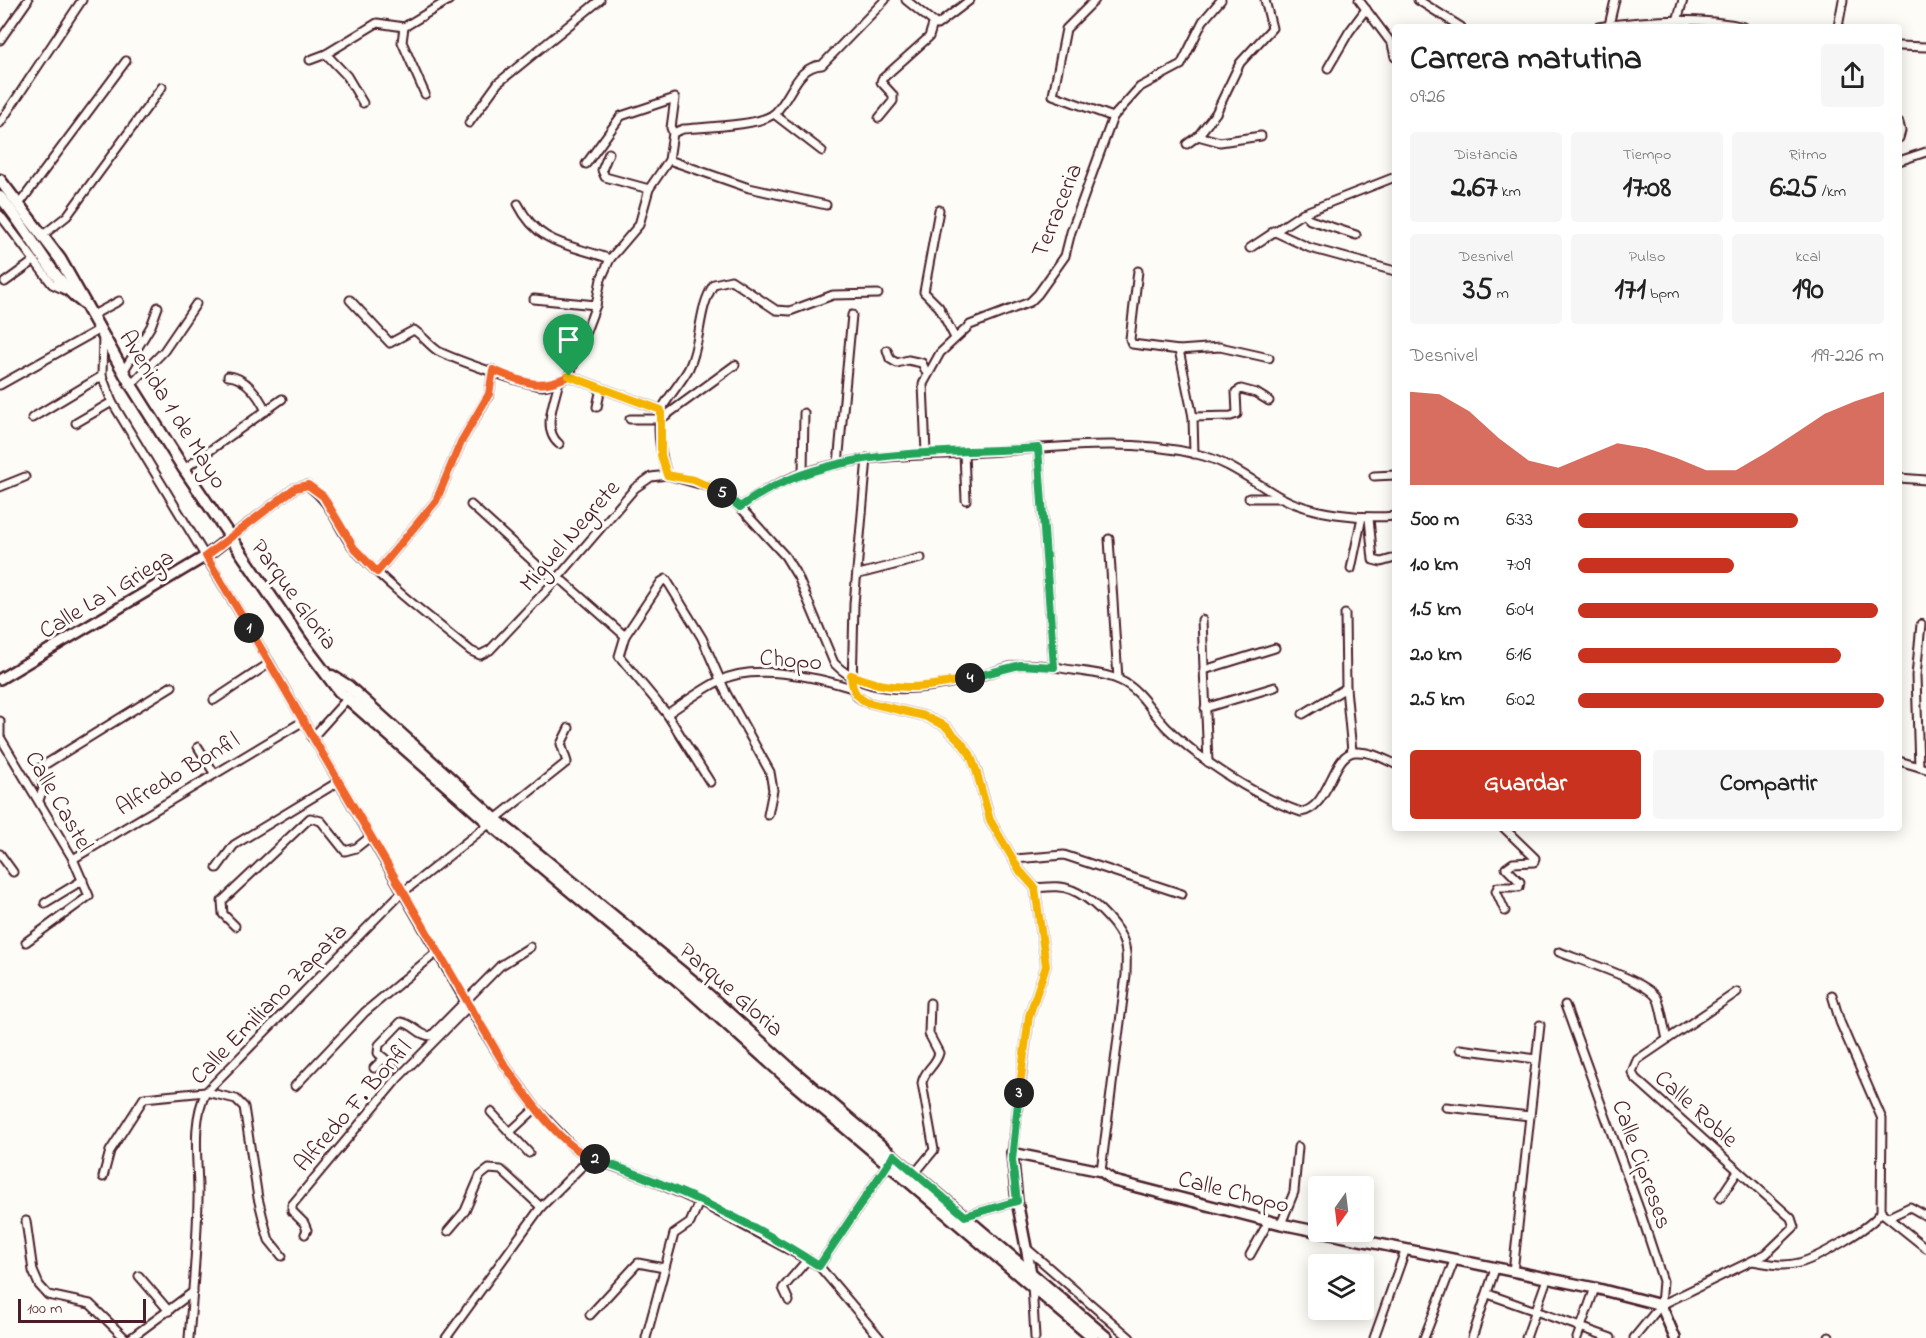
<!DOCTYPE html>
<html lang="es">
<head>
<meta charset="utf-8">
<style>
	body { margin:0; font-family:"Indie Flower",sans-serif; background:#f6f6f6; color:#222; height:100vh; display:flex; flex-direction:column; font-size:22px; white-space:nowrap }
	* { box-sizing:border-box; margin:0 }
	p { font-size:20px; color:#767676 }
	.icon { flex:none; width:33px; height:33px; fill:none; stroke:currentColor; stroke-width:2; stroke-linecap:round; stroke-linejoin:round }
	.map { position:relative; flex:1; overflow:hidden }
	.drawer { position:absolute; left:1392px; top:24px; width:510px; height:807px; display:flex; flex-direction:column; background:#fff; border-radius:6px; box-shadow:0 3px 15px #0003 }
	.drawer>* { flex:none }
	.needle { width:39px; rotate:194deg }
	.fabs { position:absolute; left:1308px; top:1176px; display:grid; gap:12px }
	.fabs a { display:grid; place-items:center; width:66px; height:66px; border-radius:6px; background:#fff; box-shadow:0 3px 15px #0003; font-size:30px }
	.scale { position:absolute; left:18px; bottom:15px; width:128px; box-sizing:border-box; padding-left:6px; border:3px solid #4a1f2b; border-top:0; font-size:16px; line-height:21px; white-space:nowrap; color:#4a1f2b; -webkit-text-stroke:4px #fdfcf7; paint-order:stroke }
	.pin { position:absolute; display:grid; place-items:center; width:51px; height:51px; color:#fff; margin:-62px -26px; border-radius:50% 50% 50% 0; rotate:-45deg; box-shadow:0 0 6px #0007 }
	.pin .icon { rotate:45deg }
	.km { position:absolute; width:30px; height:30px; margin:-15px; border-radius:50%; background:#222; color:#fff; font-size:16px; line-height:30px; text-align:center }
	.round { display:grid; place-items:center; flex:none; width:63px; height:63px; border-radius:6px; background:#f6f6f6 }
	.overview { display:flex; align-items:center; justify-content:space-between; height:102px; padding:0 18px }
	h1 { font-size:33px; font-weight:700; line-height:45px }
	.figures { display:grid; grid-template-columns:repeat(3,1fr); gap:9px; height:102px; padding:6px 18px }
	.figures div { display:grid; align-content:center; border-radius:6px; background:#f6f6f6; text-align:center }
	.figures b { font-size:30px; font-weight:700 }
	.figures small { font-size:16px; font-weight:400 }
	.figures p { font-size:16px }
	.chart { height:168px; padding:12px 18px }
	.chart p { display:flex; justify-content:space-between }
	.chart svg { width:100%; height:108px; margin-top:6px; fill:#c8321e; opacity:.7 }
	.cta { display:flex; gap:12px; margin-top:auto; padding:12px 18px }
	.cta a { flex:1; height:69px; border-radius:6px; background:#c8321e; color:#fff; font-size:24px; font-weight:700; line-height:69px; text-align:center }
	.cta a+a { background:#f6f6f6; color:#222 }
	ul { padding:0 18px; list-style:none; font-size:20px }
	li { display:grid; grid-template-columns:96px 72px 1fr; align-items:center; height:45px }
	li i { height:15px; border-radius:8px; background:#c8321e }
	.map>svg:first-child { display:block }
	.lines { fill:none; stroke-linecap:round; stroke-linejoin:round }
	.minor-casing { stroke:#4a1f2b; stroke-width:11 }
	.tertiary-casing { stroke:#4a1f2b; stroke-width:14 }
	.secondary-casing { stroke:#4a1f2b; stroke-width:15 }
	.minor { stroke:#fdfcf7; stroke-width:7 }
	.tertiary { stroke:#fdfcf7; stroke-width:9 }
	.secondary { stroke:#fdfcf7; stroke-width:10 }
	.split-1-casing { stroke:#fff; stroke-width:12 }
	.split-2-casing { stroke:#fff; stroke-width:12 }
	.split-3-casing { stroke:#fff; stroke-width:12 }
	.split-4-casing { stroke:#fff; stroke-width:12 }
	.split-5-casing { stroke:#fff; stroke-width:12 }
	.split-6-casing { stroke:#fff; stroke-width:12 }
	.split-1 { stroke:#f0652b; stroke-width:8 }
	.split-2 { stroke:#f0652b; stroke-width:8 }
	.split-3 { stroke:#22a559; stroke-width:8 }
	.split-4 { stroke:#f5b400; stroke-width:8 }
	.split-5 { stroke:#22a559; stroke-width:8 }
	.split-6 { stroke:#f5b400; stroke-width:8 }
	.labels { text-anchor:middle; stroke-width:6; stroke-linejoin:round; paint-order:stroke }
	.street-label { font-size:24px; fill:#4a1f2b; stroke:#fdfcf7 }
</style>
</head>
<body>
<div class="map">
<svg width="1926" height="1338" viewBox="0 0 1926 1338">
	<rect width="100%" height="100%" fill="#fdfcf7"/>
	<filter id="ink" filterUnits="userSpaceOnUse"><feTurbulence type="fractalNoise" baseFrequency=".0167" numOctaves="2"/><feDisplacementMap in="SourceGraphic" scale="12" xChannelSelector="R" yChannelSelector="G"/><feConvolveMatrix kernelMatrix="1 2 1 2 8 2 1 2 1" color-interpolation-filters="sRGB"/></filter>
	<g filter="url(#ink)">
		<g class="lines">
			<g class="minor-casing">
				<g id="minor">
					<polyline points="906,0 937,25 970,0"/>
					<polyline points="1095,0 1066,29 1053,95 1113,117"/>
					<polyline points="1359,0 1392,44 1395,57"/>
					<polyline points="1418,0 1461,27"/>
					<polyline points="1677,21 1683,0"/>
					<polyline points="1609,25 1615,0"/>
					<polyline points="404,27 402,42 425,94"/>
					<path d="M1598,27c47,-7 99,-11 146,0"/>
					<polyline points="1838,27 1843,0"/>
					<polyline points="0,40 28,0"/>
					<polyline points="1899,46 1926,47"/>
					<polyline points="326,54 347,76 363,103"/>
					<polyline points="310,60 326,54 377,23 404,27 449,0"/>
					<polyline points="1328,68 1349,32 1366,9"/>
					<polyline points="774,114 822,151"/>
					<polyline points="879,118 893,101 893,95 881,82 882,79 929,37 933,24"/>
					<polyline points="0,123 82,0"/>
					<polyline points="469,123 498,83 600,0"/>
					<polyline points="1899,123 1901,131 1899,138"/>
					<polyline points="1198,136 1220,142 1261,136"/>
					<polyline points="1187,144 1198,136 1216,113 1240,63 1272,28 1265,0"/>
					<polyline points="609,153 602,170 605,177 649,189"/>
					<polyline points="669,160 749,188 826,205"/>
					<polyline points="1899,161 1926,152"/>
					<polyline points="586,164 621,116 675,98 671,128 673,133"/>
					<polyline points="20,203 126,61"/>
					<path d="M518,204c21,42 52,40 92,55"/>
					<polyline points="939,210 924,292 939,307 955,338"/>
					<polyline points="1303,213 1310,220 1356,235"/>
					<polyline points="0,215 52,284 65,290"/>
					<polyline points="1273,231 1310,248 1395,271"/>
					<polyline points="43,235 67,216 162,87"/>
					<polyline points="1250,248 1303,213 1395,177"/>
					<polyline points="1138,271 1130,339 1132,344 1179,350 1220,347 1269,358"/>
					<polyline points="5,282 34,261"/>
					<polyline points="534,299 596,305"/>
					<path d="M350,300l40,43 24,-13c9,6 15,15 24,21 13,7 93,36 105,35 9,-1 18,-6 26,-10l92,34"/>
					<polyline points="91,316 119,301"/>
					<polyline points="103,335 102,376 112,402 270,663 465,1001 504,1064 536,1108 573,1147 590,1158 647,1178 699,1202 819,1266 880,1338"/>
					<polyline points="887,350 890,359 897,363 908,360 922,363 927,374"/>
					<polyline points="1179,350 1193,417 1194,454"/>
					<polyline points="123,372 151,326 158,307"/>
					<path d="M228,376c18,1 31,20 38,35"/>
					<path d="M569,376l27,-71 5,-26 9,-20 29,-34 10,-36 20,-29 4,-27 10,-4c21,-2 78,-3 92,-16 17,-16 21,-47 47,-48l63,-65"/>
					<polyline points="0,385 100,329"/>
					<polyline points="131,385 164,351 196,304"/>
					<polyline points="597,407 601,388"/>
					<polyline points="1193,417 1231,416 1237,414 1236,392 1241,389 1256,393 1269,401"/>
					<polyline points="32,418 102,376"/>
					<polyline points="630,419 661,419 735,365"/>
					<polyline points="76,423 112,402"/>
					<path d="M559,444c-18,-15 -4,-43 0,-63"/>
					<polyline points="1038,448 1054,667"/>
					<polyline points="926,453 923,384 940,353 970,325 1030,302 1038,294 1065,256 1071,232 1113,117 1140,87 1181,65 1203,21 1221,0"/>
					<polyline points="964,453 966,500"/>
					<polyline points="838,464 852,315"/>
					<polyline points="184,469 282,399"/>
					<polyline points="803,473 804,413"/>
					<path d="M667,475c-6,-20 -11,-44 -6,-64 3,-9 22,-31 28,-43 13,-27 8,-58 25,-84l17,-4 45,30 14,1 43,-16 45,-1"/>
					<polyline points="1374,476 1395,475"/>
					<polyline points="1899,478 1926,480"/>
					<polyline points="0,487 25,477"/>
					<polyline points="1249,498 1280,498"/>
					<polyline points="471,505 547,574 564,582 625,636"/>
					<path d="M740,507c19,-14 42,-26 64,-34 53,-18 107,-17 161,-20 76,-3 156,-17 231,1 32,7 56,27 84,43 31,17 80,22 115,19"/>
					<polyline points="1369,518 1373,560 1381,562 1395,558"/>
					<path d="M229,538l66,-50 12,-3c28,20 29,43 49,66 34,37 76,68 115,100l9,4 10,-5 67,-71 78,-91 16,-11 16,-2 50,14 23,18 45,49 13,21 36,86c37,39 101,25 147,13 13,-4 27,-10 40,-11 12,-1 28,1 40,3 18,4 42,4 58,12 22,9 32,32 48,48 34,33 89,69 134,84 29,-4 31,-59 54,-60 15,-1 27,6 40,12"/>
					<polyline points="1109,539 1118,679"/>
					<polyline points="1351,569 1362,517"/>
					<polyline points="377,572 436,501 461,442 489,395 493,370"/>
					<polyline points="859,574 921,558"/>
					<polyline points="1345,614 1346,688 1352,751"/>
					<polyline points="1202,620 1208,762"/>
					<polyline points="1204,670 1275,648"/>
					<polyline points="852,688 854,604 867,458"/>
					<polyline points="214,700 270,663"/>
					<polyline points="1205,708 1275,687"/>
					<path d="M667,714c17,-11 34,-24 52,-33 35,-18 97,-4 133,7l6,9 8,5 58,14 21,10 15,15 10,13 6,15 14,51 30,51 15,17 11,78 -17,50 -17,137"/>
					<polyline points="1303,714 1346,688"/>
					<polyline points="0,721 0,737 73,859 89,896 26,942"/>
					<polyline points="312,738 347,699"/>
					<polyline points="198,747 214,773"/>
					<polyline points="1899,761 1926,769"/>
					<polyline points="1919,767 1916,676 1921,624"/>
					<polyline points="710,782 667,714 619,656 625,636 661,582 666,579 702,638 726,693 770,772 773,790 768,815"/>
					<polyline points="39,800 43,789 41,767 172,686"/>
					<polyline points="1504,828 1535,858 1534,862 1513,863 1506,868 1520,882 1519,887 1498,887 1496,891 1505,911"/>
					<polyline points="0,854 13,872"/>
					<polyline points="73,859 302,722"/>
					<polyline points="1015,859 1064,855 1182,894"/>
					<polyline points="217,868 234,845 338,782"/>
					<path d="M1035,888c13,-1 25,-3 37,2 18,7 42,31 50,48 6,12 4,25 4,37l-25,196"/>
					<polyline points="45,903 83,880"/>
					<polyline points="235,926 223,914 222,901 310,818 321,821 345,851 356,848 370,837"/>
					<path d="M1559,952c21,8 88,29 98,46 4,6 7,31 10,41"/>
					<polyline points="1565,1005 1641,1214 1663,1281 1661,1305 1634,1338"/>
					<polyline points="1460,1049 1536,1059"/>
					<path d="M394,1067l-16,-14 1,-8 22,-23c13,2 18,14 30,14l69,-70 30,-19"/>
					<polyline points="374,1068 384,1058"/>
					<polyline points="295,1086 365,1012 437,952"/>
					<polyline points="1446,1107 1530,1116"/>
					<polyline points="491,1112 529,1153"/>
					<polyline points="510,1132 536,1108"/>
					<path d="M915,1173l19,-23 -12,-67c2,-13 14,-17 17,-30l-10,-19 1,-31"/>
					<polyline points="103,1177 110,1151 144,1098 206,1092 236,1099 244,1107 258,1198 266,1230 269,1240 282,1256"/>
					<polyline points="1720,1198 1738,1171"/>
					<polyline points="1881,1212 1926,1248"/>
					<polyline points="965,1216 1017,1201"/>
					<polyline points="1889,1217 1910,1207 1926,1216"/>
					<polyline points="26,1221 33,1271 39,1285 48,1295 90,1304 125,1338"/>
					<polyline points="1281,1224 1294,1192 1298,1147"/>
					<polyline points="448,1231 465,1211 480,1176 489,1169 501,1170 541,1207"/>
					<polyline points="305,1234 307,1230 304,1223 292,1211 292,1205 398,1078 469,1006"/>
					<polyline points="1025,1247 1130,1338"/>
					<polyline points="1250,1255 1269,1221"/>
					<path d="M1753,1261c16,3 31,6 46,2 19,-5 72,-35 82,-51l1,-93 -42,-97 -8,-27"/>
					<polyline points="819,1266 890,1161"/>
					<polyline points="1513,1272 1540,1025"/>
					<polyline points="139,1276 169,1311"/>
					<polyline points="1032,1284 1035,1338"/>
					<polyline points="1488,1294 1611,1338"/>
					<polyline points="789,1301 783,1288 808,1259"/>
					<polyline points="1661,1305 1766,1254 1794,1227 1791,1218 1635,1078 1632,1072 1637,1060 1737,992"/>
					<polyline points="590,1315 638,1263 664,1268"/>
					<polyline points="1829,1337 1829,1338"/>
					<polyline points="131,1338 193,1292"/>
					<path d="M189,1338c4,-46 8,-92 9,-138 1,-36 -8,-75 8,-108l191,-195 170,-135 -6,-18 8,-16"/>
					<polyline points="446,1338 541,1207 590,1158"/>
					<polyline points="646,1338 674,1234 690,1223 699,1202"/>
					<polyline points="1374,1338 1405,1251"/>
					<polyline points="1424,1338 1454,1261"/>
					<polyline points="1472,1338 1495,1269"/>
					<polyline points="1526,1338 1547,1279"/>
					<polyline points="1577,1338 1595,1288"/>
				</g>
			</g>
			<g class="tertiary-casing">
				<g id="tertiary">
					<polyline points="0,679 206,556 229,538"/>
					<polyline points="1031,1273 1017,1201 1012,1153 1101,1171 1114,1181 1281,1224 1595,1288 1661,1305 1675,1338"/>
				</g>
			</g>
			<g class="secondary-casing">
				<g id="secondary">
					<polyline points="0,180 60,259 131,385 184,469 302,642 339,691 489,823 689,990 787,1078 1093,1338"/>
					<path d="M0,197c28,31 51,82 82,105"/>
					<polyline points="332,676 348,686 494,818 694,982 793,1071 1107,1338"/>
				</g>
			</g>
			<use href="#minor" class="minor"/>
			<use href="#tertiary" class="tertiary"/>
			<use href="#secondary" class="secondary"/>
		</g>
	</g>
	<g class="lines" filter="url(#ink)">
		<g class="split-1-casing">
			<path id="split-1" d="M249,628l-43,-72 89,-68 13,-3 15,11 31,52 23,24 59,-71 25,-59 28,-48 4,-24c31,12 44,21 76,6"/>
		</g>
		<g class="split-2-casing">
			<path id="split-2" d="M249,628l255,436c21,29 55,83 91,95"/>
		</g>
		<g class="split-3-casing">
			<path id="split-3" d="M595,1159c76,26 157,63 224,107l75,-111 71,61 52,-15 -5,-41 7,-67"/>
		</g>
		<g class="split-4-casing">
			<path id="split-4" d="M970,678c-42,10 -79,15 -119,-3 1,13 3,20 15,27l58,14 21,10 15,15 10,13 6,16 14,50 30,51 15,17 11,78 -17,50 -10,77"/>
		</g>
		<g class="split-5-casing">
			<path id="split-5" d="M722,493l18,14c86,-63 198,-52 298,-59l16,219 -34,-2 -50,13"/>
		</g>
		<g class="split-6-casing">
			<polyline id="split-6" points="569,376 661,410 661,455 667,475 694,480 722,493"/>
		</g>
		<use href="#split-1" class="split-1"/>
		<use href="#split-2" class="split-2"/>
		<use href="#split-3" class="split-3"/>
		<use href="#split-4" class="split-4"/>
		<use href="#split-5" class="split-5"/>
		<use href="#split-6" class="split-6"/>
	</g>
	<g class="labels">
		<g class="street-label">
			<text transform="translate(1056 210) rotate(-68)" y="8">Terraceria</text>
			<text transform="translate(174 409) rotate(58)" y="8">Avenida 1 de Mayo</text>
			<text transform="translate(569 535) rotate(-49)" y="8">Miguel Negrete</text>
			<text transform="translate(106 593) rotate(-31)" y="8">Calle La I Griega</text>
			<text transform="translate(295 594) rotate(54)" y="8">Parque Gloria</text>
			<text transform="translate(791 659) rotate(5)" y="8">Chopo</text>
			<text transform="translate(177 773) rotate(-31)" y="8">Alfredo Bonfil</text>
			<text transform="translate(60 801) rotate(60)" y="8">Calle Castel</text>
			<text transform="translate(732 989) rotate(41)" y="8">Parque Gloria</text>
			<text transform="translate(268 1003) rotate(-46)" y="8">Calle Emiliano Zapata</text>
			<text transform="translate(352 1105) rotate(-49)" y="8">Alfredo F. Bonfil</text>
			<text transform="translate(1697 1108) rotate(42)" y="8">Calle Roble</text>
			<text transform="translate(1643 1164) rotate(70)" y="8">Calle Cipreses</text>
			<text transform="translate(1234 1191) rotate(14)" y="8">Calle Chopo</text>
		</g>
	</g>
</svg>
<div class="fabs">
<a><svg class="needle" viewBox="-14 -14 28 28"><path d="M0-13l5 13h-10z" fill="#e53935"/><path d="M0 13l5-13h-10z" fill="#767676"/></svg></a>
<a><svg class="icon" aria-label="layers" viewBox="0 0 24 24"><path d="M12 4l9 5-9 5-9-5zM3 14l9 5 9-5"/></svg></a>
</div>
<div class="scale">100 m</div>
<div class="pin" style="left:569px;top:376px;background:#1e9e55"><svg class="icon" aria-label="arrive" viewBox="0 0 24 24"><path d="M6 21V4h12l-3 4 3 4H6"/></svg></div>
<b class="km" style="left:249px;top:628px">1</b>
<b class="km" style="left:595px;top:1159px">2</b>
<b class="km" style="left:1019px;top:1093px">3</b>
<b class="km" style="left:970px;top:678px">4</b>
<b class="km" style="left:722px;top:493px">5</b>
<section class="drawer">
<div class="overview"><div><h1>Carrera matutina</h1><p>09:26</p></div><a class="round"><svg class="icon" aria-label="share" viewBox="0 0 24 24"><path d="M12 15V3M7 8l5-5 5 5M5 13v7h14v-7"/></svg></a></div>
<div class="figures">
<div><p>Distancia</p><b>2.67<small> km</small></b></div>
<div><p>Tiempo</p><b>17:08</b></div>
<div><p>Ritmo</p><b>6:25<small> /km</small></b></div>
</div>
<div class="figures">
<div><p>Desnivel</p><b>35<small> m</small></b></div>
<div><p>Pulso</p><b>171<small> bpm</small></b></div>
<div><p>kcal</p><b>190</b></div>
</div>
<div class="chart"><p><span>Desnivel</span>199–226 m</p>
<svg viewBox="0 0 160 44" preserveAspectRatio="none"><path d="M0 44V6L10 7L20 14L30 25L40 34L50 37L60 32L70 27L80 29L90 33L100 38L110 38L120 31L130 23L140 15L150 10L160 6V44z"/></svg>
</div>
<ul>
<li><b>500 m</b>6:33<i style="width:72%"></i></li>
<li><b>1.0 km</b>7:09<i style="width:51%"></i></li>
<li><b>1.5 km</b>6:04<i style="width:98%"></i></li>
<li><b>2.0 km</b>6:16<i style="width:86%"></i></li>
<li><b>2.5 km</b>6:02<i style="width:100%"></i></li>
</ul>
<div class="cta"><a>Guardar</a><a>Compartir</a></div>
</section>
</div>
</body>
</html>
